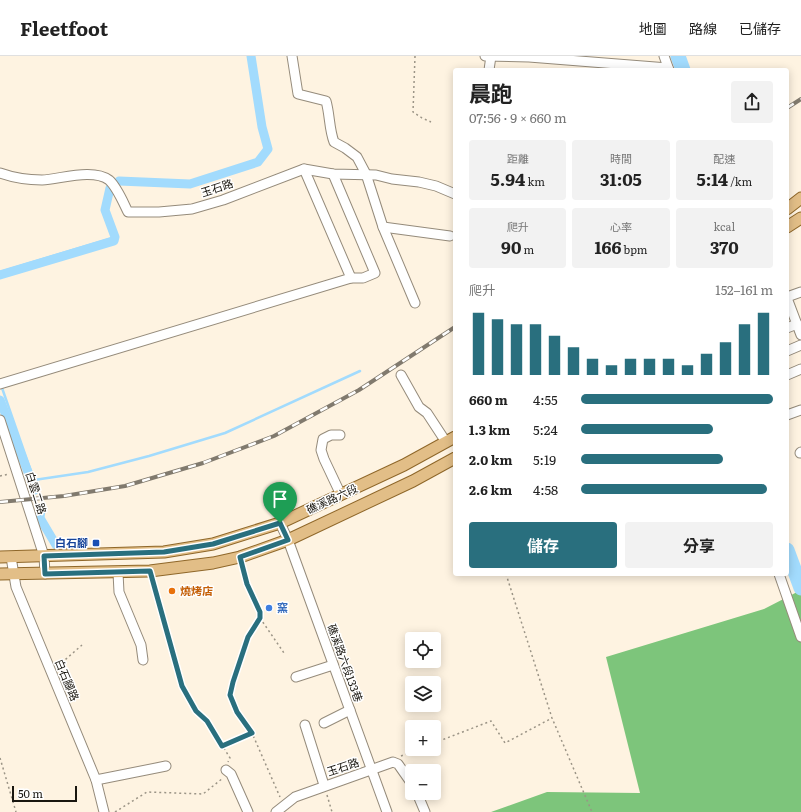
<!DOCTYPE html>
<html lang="zh-TW">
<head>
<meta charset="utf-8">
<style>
	body { margin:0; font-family:Literata,"Noto Sans TC",serif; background:#f2f2f2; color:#222; height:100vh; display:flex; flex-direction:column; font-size:15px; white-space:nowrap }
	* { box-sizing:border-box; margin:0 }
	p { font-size:13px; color:#767676 }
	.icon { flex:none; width:22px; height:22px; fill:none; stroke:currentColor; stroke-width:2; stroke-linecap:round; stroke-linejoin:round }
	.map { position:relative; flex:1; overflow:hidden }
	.side { position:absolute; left:453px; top:12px; width:336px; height:508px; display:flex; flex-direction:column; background:#fff; border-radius:4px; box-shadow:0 2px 10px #0003 }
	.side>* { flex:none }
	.fabs { position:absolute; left:405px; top:576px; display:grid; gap:8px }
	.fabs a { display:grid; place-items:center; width:36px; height:36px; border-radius:4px; background:#fff; box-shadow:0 2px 10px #0003; font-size:20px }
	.scale { position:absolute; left:12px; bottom:10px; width:65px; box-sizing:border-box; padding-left:4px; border:2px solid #19160f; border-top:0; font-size:11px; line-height:14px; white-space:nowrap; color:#19160f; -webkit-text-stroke:3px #fff; paint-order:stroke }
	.pin { position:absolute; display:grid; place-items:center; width:34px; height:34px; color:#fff; margin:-41px -17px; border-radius:50% 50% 50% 0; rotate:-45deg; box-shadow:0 0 4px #0007 }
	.pin .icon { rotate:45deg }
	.round { display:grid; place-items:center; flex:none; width:42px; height:42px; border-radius:4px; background:#f2f2f2 }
	.headline { display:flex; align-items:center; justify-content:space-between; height:68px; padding:0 16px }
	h1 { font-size:22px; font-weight:700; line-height:30px }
	.stats { display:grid; grid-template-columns:repeat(3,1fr); gap:6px; height:68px; padding:4px 16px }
	.stats div { display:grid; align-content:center; border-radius:4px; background:#f2f2f2; text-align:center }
	.stats b { font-size:17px; font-weight:700 }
	.stats small { font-size:11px; font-weight:400 }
	.stats p { font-size:11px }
	.chart { height:112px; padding:8px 16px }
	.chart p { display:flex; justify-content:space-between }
	.chart svg { width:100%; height:72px; margin-top:4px; stroke:#296f7e; stroke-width:6 }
	.button { display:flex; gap:8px; margin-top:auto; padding:8px 16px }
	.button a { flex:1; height:46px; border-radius:4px; background:#296f7e; color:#fff; font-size:16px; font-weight:700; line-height:46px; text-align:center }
	.button a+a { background:#f2f2f2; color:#222 }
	ul { padding:0 16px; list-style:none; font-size:13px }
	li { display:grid; grid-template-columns:64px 48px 1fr; align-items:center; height:30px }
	li i { height:10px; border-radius:5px; background:#296f7e }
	header { display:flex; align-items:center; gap:24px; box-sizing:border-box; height:56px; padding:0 20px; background:#fff; border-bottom:1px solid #e0e0e0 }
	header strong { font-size:19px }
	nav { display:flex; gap:22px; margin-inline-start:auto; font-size:14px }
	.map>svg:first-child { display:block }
	.forest { fill:#7dc57b }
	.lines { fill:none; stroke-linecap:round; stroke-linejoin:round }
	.stream { stroke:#a2dbfd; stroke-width:2.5 }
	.canal { stroke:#a2dbfd; stroke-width:9 }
	.river { stroke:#a2dbfd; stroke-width:15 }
	.minor-casing { stroke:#958b7b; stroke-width:11 }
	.major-casing { stroke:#8f6729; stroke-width:13 }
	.path { stroke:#9b9486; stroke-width:1.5; stroke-dasharray:2 3; stroke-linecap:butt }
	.minor { stroke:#fff; stroke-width:9 }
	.major { stroke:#e2be87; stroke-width:11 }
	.rail-casing { stroke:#817a6e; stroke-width:4 }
	.rail { stroke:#fff; stroke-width:2.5; stroke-dasharray:8; stroke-linecap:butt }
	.route-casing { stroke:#fff; stroke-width:8 }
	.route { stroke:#296f7e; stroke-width:5 }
	.transit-dot { fill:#1a4fb4; stroke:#fff; stroke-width:1.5 }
	.food-dot { fill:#e8710a; stroke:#fff; stroke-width:1.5 }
	.shop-dot { fill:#3f7fe0; stroke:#fff; stroke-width:1.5 }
	.labels { text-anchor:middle; stroke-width:3; stroke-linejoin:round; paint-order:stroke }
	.street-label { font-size:11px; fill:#19160f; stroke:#fff }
	.transit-label { font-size:11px; font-weight:bold; fill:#164399; stroke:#fff; text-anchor:end }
	.food-label { font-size:11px; font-weight:bold; fill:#c56008; stroke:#fff; text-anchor:start }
	.shop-label { font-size:11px; font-weight:bold; fill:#366cbe; stroke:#fff; text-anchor:start }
</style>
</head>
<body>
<header>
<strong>Fleetfoot</strong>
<nav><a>地圖</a><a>路線</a><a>已儲存</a></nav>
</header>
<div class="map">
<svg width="801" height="756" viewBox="0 0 801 756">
	<rect width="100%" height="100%" fill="#fef3e1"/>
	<polygon class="forest" points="801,534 801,756 491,756 547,736 640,737 606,601 764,553"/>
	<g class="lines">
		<g class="stream">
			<polyline points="0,216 115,181"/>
			<polyline points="1,329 34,424 32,426"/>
			<polyline points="34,424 88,416 149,400 225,377 360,315"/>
		</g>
		<g class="canal">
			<polyline points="119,125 190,128 258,106 268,93 262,71 251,0"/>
			<polyline points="0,219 114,185 115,181 105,154 110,132"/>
			<polyline points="0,344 35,434"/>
			<polyline points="41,452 40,462 56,489"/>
		</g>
		<g class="river">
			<polyline points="678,0 683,14"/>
			<polyline points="787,494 801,532"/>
		</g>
		<g class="minor-casing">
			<g id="minor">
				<path d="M292,0l6,38 28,7c4,14 3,28 8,41l11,6 12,9 9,17 17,53 32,76"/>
				<polyline points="485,0 529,1 668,12"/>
				<polyline points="664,0 669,14"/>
				<polyline points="489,14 491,0"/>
				<path d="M0,117c14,5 28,7 42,7 19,-1 51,-12 67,0 8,7 14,22 19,32h31l33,-3 31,-9 81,-31 29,5 43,1 16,4 27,3 17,4 19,8"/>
				<polyline points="333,118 375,217 363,222 351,222"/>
				<polyline points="383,171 450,180"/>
				<polyline points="787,241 801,236"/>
				<polyline points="787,242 801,279"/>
				<polyline points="787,272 797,268"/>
				<polyline points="787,295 801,289"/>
				<polyline points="401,319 419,351 427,357 446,386"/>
				<polyline points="787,319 801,313"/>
				<polyline points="0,328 351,222 304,113"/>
				<polyline points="787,359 801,354"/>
				<polyline points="0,364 44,500 45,518"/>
				<polyline points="340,379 331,379 323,383 321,394 324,403 341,439"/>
				<polyline points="800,397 801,396"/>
				<polyline points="280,467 288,484 387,756"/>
				<polyline points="11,501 16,531 96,724 104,756"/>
				<polyline points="118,517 119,536 141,589 143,604"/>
				<polyline points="779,518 801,581"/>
				<polyline points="296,621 333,609"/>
				<polyline points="324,667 350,654"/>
				<polyline points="305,669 324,729"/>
				<polyline points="226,714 231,718 248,756"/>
				<polyline points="96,724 166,710"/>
				<polyline points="417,737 425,756"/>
				<polyline points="276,756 295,741 393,706 398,708 412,728"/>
			</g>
		</g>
		<g class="major-casing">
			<g id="major">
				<polyline points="787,153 801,142"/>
				<polyline points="787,171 801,162"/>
				<polyline points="0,501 164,496 213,488 280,467 404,409 455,381"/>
				<polyline points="0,518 150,515 213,507 240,501 288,484 413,425 455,402"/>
			</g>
		</g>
		<g class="path">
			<polyline points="415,0 413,56 422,62 431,66"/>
			<polyline points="0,420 9,418"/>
			<polyline points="243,511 247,528 260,557 260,562 248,581 233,626 230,639 237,656 252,677 280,741"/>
			<polyline points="506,518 552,662 592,756"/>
			<polyline points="152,525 182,630 195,655 207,665 230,702 228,706"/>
			<polyline points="260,562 284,597"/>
			<polyline points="58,610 82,589"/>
			<polyline points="434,687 491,665 505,687 552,662"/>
			<polyline points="222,690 252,677"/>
			<polyline points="401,700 418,693"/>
			<polyline points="0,702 16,756"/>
			<polyline points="327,739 332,756"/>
			<polyline points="115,756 147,736 203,738 223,722"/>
		</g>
		<use href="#minor" class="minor"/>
		<use href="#major" class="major"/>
		<g class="rail-casing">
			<g id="rail">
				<polyline points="787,52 801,43"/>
				<polyline points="0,446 64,440 125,430 203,407 274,380 359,334 455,271"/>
			</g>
		</g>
		<use href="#rail" class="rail"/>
	</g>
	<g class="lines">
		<g class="route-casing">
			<polygon id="route" points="280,467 288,484 240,501 247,528 260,556 260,562 248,581 233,626 230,639 237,656 252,677 222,690 207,665 196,655 182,630 150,515 45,518 44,500 164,496 213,488"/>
		</g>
		<use href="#route" class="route"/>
	</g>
	<rect class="transit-dot" x="92" y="483" width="8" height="8" rx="2"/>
	<circle class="food-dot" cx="172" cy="535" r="4"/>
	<circle class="shop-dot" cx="269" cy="552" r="4"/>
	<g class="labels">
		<g class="street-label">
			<text transform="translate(217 132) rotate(-18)" y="4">玉石路</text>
			<text transform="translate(36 437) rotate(72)" y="4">白雲二路</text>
			<text transform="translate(332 443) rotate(-25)" y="4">礁溪路六段</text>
			<text transform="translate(345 607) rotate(70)" y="4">礁溪路六段133巷</text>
			<text transform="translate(67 624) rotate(67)" y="4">白石腳路</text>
			<text transform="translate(343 711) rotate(-18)" y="4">玉石路</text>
		</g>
		<g class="transit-label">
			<text x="88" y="491">白石腳</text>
		</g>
		<g class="food-label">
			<text x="180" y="539">燒烤店</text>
		</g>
		<g class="shop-label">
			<text x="277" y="556">窯</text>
		</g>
	</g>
</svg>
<div class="fabs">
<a><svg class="icon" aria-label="locate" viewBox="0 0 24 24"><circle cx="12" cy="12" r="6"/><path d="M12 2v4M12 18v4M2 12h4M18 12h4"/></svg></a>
<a><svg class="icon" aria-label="layers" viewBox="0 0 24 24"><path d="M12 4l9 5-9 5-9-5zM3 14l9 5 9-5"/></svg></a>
<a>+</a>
<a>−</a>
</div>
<div class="scale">50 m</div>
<div class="pin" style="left:280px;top:467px;background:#1e9e55"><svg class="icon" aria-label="arrive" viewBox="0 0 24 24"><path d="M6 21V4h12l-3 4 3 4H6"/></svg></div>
<section class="side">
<div class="headline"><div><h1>晨跑</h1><p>07:56 · 9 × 660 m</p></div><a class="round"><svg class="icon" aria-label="share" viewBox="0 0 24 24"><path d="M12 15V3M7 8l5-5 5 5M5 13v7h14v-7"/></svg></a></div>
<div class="stats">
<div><p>距離</p><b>5.94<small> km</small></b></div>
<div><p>時間</p><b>31:05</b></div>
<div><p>配速</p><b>5:14<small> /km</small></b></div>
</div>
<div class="stats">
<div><p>爬升</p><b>90<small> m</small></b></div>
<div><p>心率</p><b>166<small> bpm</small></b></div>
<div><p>kcal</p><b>370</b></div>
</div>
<div class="chart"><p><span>爬升</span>152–161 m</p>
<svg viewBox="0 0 160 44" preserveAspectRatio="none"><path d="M5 44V6M15 44V10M25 44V13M35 44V13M45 44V20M55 44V27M65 44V34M75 44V38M85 44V34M95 44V34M105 44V34M115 44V38M125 44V31M135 44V24M145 44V13M155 44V6"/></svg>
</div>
<ul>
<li><b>660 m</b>4:55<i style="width:100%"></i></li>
<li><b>1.3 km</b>5:24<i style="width:69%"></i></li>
<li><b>2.0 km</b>5:19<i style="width:74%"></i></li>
<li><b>2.6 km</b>4:58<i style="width:97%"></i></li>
</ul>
<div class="button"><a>儲存</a><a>分享</a></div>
</section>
</div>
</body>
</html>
